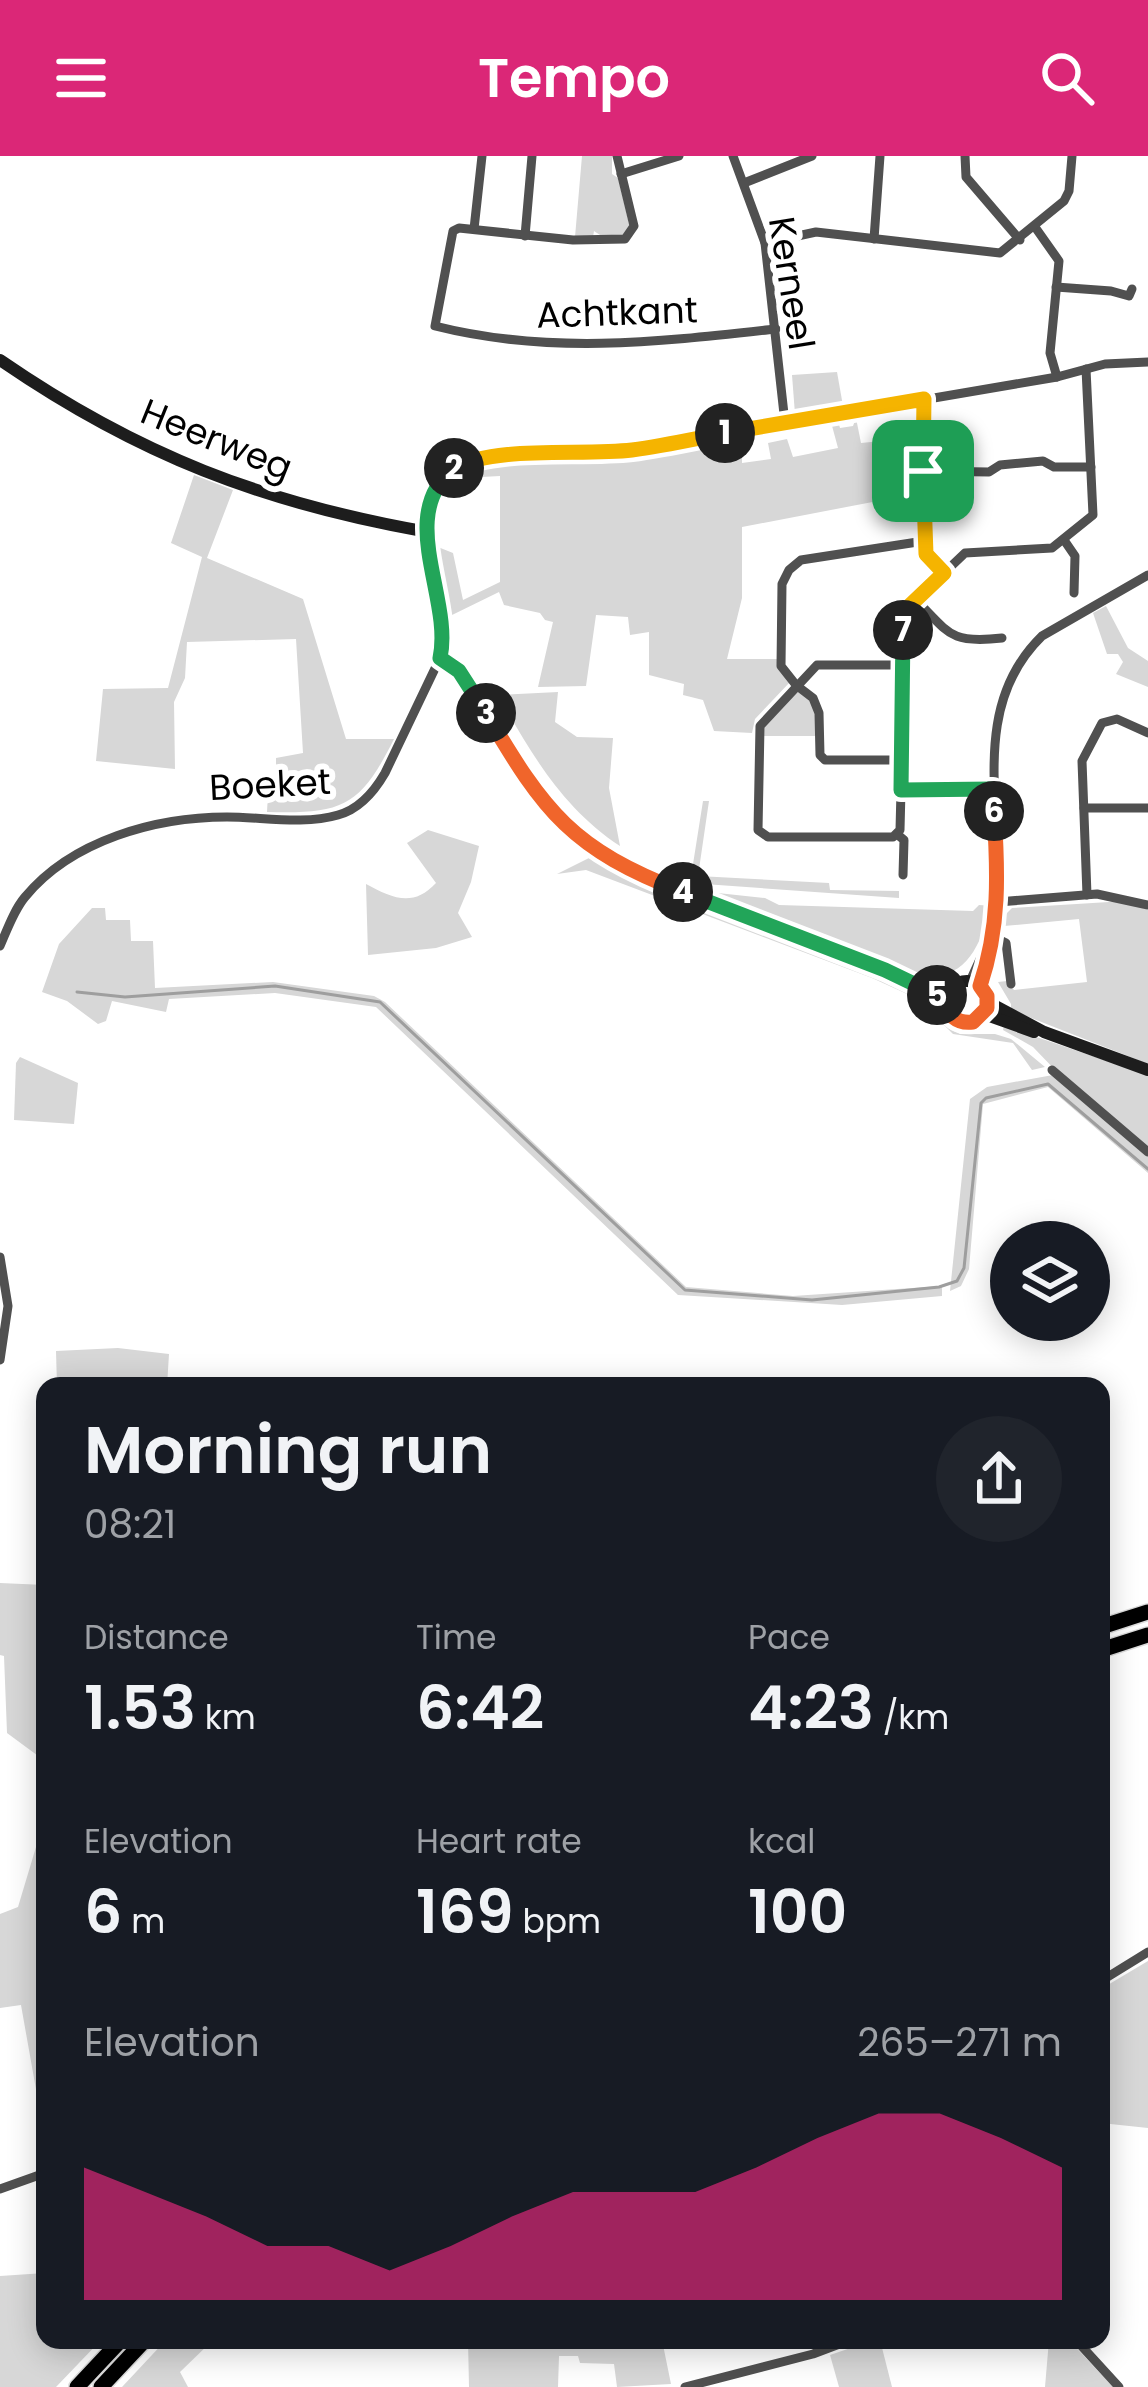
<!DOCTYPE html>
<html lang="en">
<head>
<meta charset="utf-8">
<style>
	body { margin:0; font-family:Poppins,sans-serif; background:#20242c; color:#f1f3f6; height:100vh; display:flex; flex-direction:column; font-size:45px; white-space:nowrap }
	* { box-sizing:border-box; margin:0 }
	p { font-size:39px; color:#9ea1a6 }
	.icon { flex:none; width:66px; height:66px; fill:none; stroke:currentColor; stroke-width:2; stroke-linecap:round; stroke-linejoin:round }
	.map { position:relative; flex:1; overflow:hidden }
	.details { position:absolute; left:36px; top:1221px; width:1074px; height:972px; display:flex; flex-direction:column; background:#171b24; border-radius:24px; box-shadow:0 6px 30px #0003 }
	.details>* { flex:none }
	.buttons { position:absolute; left:990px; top:1065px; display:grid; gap:24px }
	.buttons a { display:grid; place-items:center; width:120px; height:120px; border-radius:50%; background:#171b24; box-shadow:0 6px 30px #0003; font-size:60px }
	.pin { position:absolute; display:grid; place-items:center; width:102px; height:102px; color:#fff; margin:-51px; border-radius:24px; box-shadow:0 6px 18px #0006 }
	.km { position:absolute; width:60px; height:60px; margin:-30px; border-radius:50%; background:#222; color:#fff; font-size:33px; line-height:60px; text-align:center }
	.round { display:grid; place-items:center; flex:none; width:126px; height:126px; border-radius:63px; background:#20242c }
	.overview { display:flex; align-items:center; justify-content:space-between; height:204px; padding:0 48px }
	h1 { font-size:66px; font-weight:600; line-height:90px }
	.stats { display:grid; grid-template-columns:repeat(3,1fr); gap:18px; height:204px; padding:12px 48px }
	.stats div { display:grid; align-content:center }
	.stats b { font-size:60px; font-weight:600 }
	.stats small { font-size:33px; font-weight:400 }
	.stats p { font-size:33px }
	.chart { height:336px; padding:24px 48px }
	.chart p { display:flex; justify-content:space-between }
	.chart svg { width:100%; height:216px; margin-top:12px; fill:#db2777; opacity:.7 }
	header { display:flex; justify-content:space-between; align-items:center; height:156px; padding:0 48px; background:#db2777; color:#fff; font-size:54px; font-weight:600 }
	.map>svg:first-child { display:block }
	.green { fill:#d7d7d7 }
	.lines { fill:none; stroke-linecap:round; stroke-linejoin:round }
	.stream { stroke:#9e9e9e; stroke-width:3 }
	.highway-casing { stroke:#dbdbdb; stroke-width:18 }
	.street { stroke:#505050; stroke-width:9 }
	.secondary { stroke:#1d1d1d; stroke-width:12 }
	.highway { stroke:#000; stroke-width:15 }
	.split-1-casing { stroke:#fff; stroke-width:24 }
	.split-2-casing { stroke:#fff; stroke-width:24 }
	.split-3-casing { stroke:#fff; stroke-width:24 }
	.split-4-casing { stroke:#fff; stroke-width:24 }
	.split-5-casing { stroke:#fff; stroke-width:24 }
	.split-6-casing { stroke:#fff; stroke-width:24 }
	.split-7-casing { stroke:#fff; stroke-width:24 }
	.split-8-casing { stroke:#fff; stroke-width:24 }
	.split-1 { stroke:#f5b400; stroke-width:15 }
	.split-2 { stroke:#f5b400; stroke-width:15 }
	.split-3 { stroke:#22a559; stroke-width:15 }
	.split-4 { stroke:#f0652b; stroke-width:15 }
	.split-5 { stroke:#22a559; stroke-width:15 }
	.split-6 { stroke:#f0652b; stroke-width:15 }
	.split-7 { stroke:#22a559; stroke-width:15 }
	.split-8 { stroke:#f5b400; stroke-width:15 }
	.labels { text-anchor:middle; stroke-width:12; stroke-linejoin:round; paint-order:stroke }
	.street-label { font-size:36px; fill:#000; stroke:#fff }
</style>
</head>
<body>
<header><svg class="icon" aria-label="menu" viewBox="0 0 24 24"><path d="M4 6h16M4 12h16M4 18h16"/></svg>Tempo<svg class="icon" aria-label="search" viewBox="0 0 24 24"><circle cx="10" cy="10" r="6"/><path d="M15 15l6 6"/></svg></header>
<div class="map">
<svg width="1148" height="2231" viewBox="0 0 1148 2231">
	<rect width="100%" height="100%" fill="#fff"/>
	<g class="green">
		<polygon points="582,0 612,0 612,18 618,22 630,72 625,80 603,81 594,75 593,81 575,81"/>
		<polygon points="837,216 843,250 795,258 792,219"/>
		<polygon points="856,262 861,287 881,285 883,344 742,371 742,442 727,503 781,503 790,526 755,563 752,577 714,575 703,544 683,539 684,528 649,519 649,476 630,479 628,461 596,459 586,530 538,531 553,466 545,464 540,457 504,449 499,436 450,460 438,391 453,397 463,444 500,426 500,320 463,322 444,335 441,332 476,309 675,295 742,284 742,307 771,303 768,287 787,283 793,301 838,292 831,266 838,265 840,272 853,270"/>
		<path d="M194,319l39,15 -26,68 96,41 43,140h48c-34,68 -51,75 -127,73l2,-38 7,1v-17l27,-5 -7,-114 -109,3 -2,36 -11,24 1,67 -79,-8 7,-72 65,-1 34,-131 -31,-14z"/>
		<polygon points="1106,450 1128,492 1148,505 1148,531 1116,518 1123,506 1118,498 1107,498 1093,457"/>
		<polygon points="798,534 816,549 815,580 763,580 763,572"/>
		<path d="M558,536l-3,30 22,15 36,1 -4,50 11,58c-58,-38 -89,-93 -122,-151z"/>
		<polygon points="703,645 709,645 698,720 829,727 830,734 899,735 899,742 690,727"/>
		<path d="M428,674l51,16 -8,36 -13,31 14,24 -36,11 -68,7 -2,-71c26,14 47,24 70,-1l-29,-40z"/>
		<polygon points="589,702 637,726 894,824 926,840 925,845 948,872 960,878 995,878 1011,883 1045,911 1032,914 1013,887 953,878 918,843 872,822 586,714 557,718"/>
		<path d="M690,734l75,8 14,7 194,6 6,-6 15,1c-13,29 -22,69 -59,69l-3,5z"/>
		<polygon points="1125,745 1148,754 1148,908 1011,854 1011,848 998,826 1007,825 1014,834 1087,826 1079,763 1004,770 1004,760 1012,752"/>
		<polygon points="92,752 105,752 106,764 130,764 131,785 153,785 155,832 273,826 374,840 385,846 686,1131 793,1140 942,1130 942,1140 842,1149 678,1139 376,851 275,837 169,843 166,856 112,845 106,865 98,868 67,845 42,836 59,788"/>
		<polygon points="1004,870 1148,919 1148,991 1059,918 1033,891 1003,874"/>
		<polygon points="20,901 78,927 74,968 14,964 16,907"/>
		<polygon points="1053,919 1148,998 1148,1017 1048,931 983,948 969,1113 961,1130 950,1135 970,943 987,931"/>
		<polygon points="118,1192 169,1198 167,1230 57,1230 56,1195"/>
		<polygon points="0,1427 45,1429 45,1605 7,1577 4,1500 0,1499"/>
		<polygon points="45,1661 45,1984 21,1849 0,1852 0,1758 18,1751"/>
		<polygon points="1148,1805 1148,1972 1101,1967 1101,1833"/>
		<polygon points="45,2117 45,2184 101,2184 56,2231 0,2231 0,2120"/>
		<polygon points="166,2184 213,2184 180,2216 188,2231 122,2231"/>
		<polygon points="468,2184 662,2184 671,2228 617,2231 614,2208 580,2207 578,2200 559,2200 558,2231 469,2231"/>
		<polygon points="874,2184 880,2184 892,2231 839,2231 830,2199"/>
		<polygon points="1049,2184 1069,2184 1113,2231 1045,2231"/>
	</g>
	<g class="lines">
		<polyline class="stream" points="77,836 125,841 275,830 380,846 685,1134 812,1144 939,1131 957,1125 964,1112 981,947 986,942 1048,928 1148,1013"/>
		<g class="highway-casing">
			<g id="highway">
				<polyline points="1101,1471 1148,1456"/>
				<polyline points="1101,1494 1148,1479"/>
				<polyline points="77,2231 121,2184"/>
				<polyline points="101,2231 145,2184"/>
			</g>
		</g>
		<g class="street">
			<path d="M617,0l17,70 -9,13 -52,1 -114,-12 -6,3 -18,95c115,29 224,16 341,3"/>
			<polyline points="733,0 765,87 785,267"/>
			<polyline points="965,0 966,21 1020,84"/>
			<polyline points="621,18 679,0"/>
			<polyline points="744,27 812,0"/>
			<polyline points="1035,71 1059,105 1050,197 1057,221"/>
			<polyline points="474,73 482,0"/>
			<polyline points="525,80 532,0"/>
			<polyline points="874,83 880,0"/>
			<polyline points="765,87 816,76 1000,97 1064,45 1069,35 1072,0"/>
			<polyline points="1056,131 1111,135 1129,140 1132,133"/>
			<polyline points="924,243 924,385 926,397 944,417"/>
			<polyline points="923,315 989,316 1000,309 1043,305 1054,311 1091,311"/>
			<path d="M428,376c-3,-32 10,-59 41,-72l161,-10 427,-73 48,-13 43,-2"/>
			<polyline points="1064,384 1075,400 1074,437"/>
			<path d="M915,443c35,35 35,45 87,39"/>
			<polyline points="902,604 825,604 820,599 819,557 813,542 796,529 781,510 782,428 789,414 801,404 924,385"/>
			<polyline points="993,633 901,634 903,456 965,397 1052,392 1093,359 1086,213"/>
			<polyline points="901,634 900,674 893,681 768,681 758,674 760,570 817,509 903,509"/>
			<polyline points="1084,652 1148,652"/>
			<polyline points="898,679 904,684 903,719"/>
			<polyline points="1087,739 1082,605 1102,567 1117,563 1148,577"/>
			<polyline points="998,746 1097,738 1148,749"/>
			<polyline points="994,781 1006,787 1011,828"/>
			<path d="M0,790c7,-16 14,-36 25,-49 47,-57 131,-80 202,-80 35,0 77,8 111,-2 22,-6 36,-23 47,-42l55,-115"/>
			<polyline points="970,825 991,779"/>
			<path d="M981,830c9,-27 16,-54 17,-82 6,-92 -31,-195 44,-268l106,-61"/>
			<polyline points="1052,914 1148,996"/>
			<polyline points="0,1101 8,1150 0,1204"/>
			<polyline points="1101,1825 1148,1796"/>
			<polyline points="0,2033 45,2017"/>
			<polyline points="1076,2184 1119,2231"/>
			<polyline points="685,2231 813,2198 850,2184"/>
		</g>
		<g class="secondary">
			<path d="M0,204c138,95 263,143 428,172l17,104 -5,22c40,29 58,81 85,121 31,49 78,80 130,102l230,89 65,20"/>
			<circle cx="967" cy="846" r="21"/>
			<polyline points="907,827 947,843"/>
			<polyline points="988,846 1044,876 1148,914"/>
			<polyline points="984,858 1034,876"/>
		</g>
		<use href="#highway" class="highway"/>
	</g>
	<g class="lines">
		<g class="split-1-casing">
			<polyline id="split-1" points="725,277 924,243 923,315"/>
		</g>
		<g class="split-2-casing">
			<path id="split-2" d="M454,312c43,-23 127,-12 178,-18 31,-4 62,-11 93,-17"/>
		</g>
		<g class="split-3-casing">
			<path id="split-3" d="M454,312c-59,47 -1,130 -14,190l19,13 27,42"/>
		</g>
		<g class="split-4-casing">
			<path id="split-4" d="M486,557c59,100 86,136 197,179"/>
		</g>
		<g class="split-5-casing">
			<polyline id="split-5" points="683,736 885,814 937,839"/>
		</g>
		<g class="split-6-casing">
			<path id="split-6" d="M937,839l9,4c0,16 11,25 27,23l14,-14v-12l-7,-10c20,-59 18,-113 14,-175"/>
		</g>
		<g class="split-7-casing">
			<polyline id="split-7" points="903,474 901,634 993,633 994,655"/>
		</g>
		<g class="split-8-casing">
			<polyline id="split-8" points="903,474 903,456 944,417 926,398 923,315"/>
		</g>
		<use href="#split-1" class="split-1"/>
		<use href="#split-2" class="split-2"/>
		<use href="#split-3" class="split-3"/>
		<use href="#split-4" class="split-4"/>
		<use href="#split-5" class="split-5"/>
		<use href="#split-6" class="split-6"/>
		<use href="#split-7" class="split-7"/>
		<use href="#split-8" class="split-8"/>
	</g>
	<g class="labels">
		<g class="street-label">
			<text transform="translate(792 127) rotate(81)" y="13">Kerneel</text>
			<text transform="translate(617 156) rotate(-2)" y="13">Achtkant</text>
			<text transform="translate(217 283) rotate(22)" y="13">Heerweg</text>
			<text transform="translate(270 628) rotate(-3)" y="13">Boeket</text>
		</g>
	</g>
</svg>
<div class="buttons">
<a><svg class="icon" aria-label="layers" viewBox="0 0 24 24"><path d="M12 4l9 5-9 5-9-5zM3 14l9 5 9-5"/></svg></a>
</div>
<div class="pin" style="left:923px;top:315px;background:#1e9e55"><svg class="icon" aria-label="arrive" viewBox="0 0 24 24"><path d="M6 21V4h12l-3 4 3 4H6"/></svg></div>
<b class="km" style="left:725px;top:277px">1</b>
<b class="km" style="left:454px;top:312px">2</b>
<b class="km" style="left:486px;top:557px">3</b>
<b class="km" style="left:683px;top:736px">4</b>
<b class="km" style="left:937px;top:839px">5</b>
<b class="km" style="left:994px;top:655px">6</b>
<b class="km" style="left:903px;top:474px">7</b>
<section class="details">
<div class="overview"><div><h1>Morning run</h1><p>08:21</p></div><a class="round"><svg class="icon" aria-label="share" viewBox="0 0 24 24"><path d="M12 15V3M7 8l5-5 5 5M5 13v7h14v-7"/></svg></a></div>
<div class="stats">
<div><p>Distance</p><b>1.53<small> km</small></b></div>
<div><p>Time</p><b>6:42</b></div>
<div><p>Pace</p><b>4:23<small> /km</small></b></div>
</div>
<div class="stats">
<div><p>Elevation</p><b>6<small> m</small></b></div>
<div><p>Heart rate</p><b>169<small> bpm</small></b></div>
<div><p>kcal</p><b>100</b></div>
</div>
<div class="chart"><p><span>Elevation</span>265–271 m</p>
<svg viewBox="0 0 160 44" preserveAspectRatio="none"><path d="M0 44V17L10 22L20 27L30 33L40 33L50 38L60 33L70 27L80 22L90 22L100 22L110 17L120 11L130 6L140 6L150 11L160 17V44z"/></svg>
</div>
</section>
</div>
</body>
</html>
